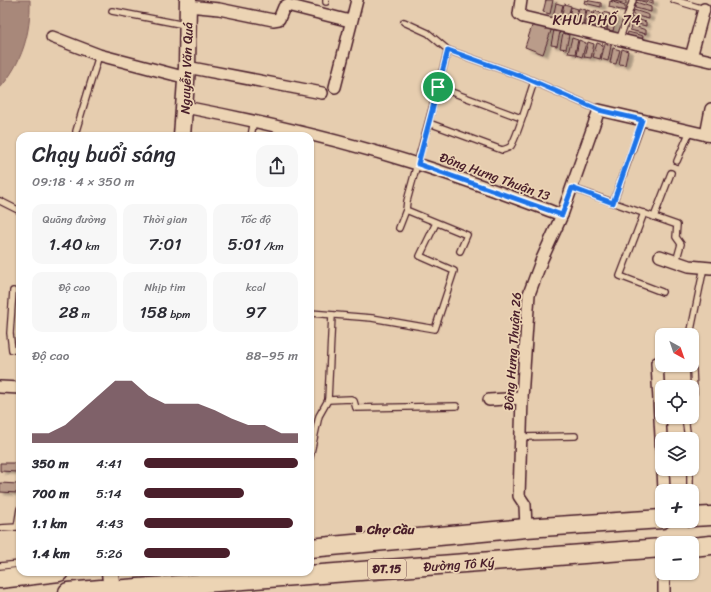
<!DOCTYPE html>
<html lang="vi">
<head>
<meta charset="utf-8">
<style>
	body { margin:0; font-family:Sriracha,sans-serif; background:#f7f7f7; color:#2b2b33; height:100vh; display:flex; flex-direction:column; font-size:15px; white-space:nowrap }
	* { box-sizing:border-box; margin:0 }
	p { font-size:13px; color:#7c7c81 }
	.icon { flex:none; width:22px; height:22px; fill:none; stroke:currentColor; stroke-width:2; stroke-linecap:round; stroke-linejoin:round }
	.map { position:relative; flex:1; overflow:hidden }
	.details { position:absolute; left:16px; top:132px; width:298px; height:444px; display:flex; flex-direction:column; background:#fff; border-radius:12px; box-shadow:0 1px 3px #0004 }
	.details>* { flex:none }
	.needle { width:26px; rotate:140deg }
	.buttons { position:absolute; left:655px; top:328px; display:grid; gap:8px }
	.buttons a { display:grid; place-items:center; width:44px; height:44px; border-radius:8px; background:#fff; box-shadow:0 1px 3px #0004; font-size:20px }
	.pin { position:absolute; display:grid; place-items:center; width:34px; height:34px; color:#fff; margin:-17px; border:2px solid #fff; border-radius:50%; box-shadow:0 1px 4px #0007 }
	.round { display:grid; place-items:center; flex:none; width:42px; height:42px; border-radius:12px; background:#f7f7f7 }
	.overview { display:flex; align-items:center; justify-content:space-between; height:68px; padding:0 16px }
	h1 { font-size:22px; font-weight:600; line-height:30px }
	.stats { display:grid; grid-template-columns:repeat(3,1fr); gap:6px; height:68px; padding:4px 16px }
	.stats div { display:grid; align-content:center; border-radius:10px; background:#f7f7f7; text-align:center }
	.stats b { font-size:17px; font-weight:600 }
	.stats small { font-size:11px; font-weight:400 }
	.stats p { font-size:11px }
	.chart { height:112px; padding:8px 16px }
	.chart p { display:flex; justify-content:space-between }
	.chart svg { width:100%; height:72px; margin-top:4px; fill:#4a1f2b; opacity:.7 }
	ul { padding:0 16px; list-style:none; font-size:13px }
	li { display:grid; grid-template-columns:64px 48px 1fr; align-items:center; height:30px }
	li i { height:10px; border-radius:5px; background:#4a1f2b }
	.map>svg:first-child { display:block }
	.water { fill:#a8887a; stroke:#825e5a }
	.building { fill:#ba9c8a; stroke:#4a1f2b; filter:url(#shadow) }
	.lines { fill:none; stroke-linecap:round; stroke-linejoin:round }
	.lane-casing { stroke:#4a1f2b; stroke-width:8 }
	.street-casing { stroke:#4a1f2b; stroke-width:14 }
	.secondary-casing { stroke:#4a1f2b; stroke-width:19 }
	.primary-casing { stroke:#4a1f2b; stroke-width:21 }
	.lane { stroke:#ecd4b4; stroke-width:5.5 }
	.street { stroke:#ecd4b4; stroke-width:11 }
	.secondary { stroke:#ecd4b4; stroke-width:16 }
	.primary { stroke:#ecd4b4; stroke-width:18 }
	.route-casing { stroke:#fff; stroke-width:8 }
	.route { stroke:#1a73e8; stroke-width:5 }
	.poi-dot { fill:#4a1f2b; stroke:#ecd4b4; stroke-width:1.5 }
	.labels { text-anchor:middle; stroke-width:3.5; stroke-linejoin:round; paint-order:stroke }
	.shield { fill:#ecd4b4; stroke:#7b5554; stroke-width:1 }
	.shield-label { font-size:12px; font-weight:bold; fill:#4a1f2b }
	.street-label { font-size:13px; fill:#4a1f2b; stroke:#ecd4b4 }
	.poi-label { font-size:13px; font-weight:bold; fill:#4a1f2b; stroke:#ecd4b4; text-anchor:start }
	.neighbourhood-label { font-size:14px; letter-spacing:1px; fill:#4a1f2b; stroke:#ecd4b4 }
</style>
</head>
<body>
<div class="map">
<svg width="711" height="592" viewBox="0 0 711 592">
	<defs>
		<filter id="shadow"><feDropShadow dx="4.5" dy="2.5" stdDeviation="1" flood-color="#0004"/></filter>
	</defs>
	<rect width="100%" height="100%" fill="#e6cdaf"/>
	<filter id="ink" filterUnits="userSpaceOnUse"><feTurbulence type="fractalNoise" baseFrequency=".025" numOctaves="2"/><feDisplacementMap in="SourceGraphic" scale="8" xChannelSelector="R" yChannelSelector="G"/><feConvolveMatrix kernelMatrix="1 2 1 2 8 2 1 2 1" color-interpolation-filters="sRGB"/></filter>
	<g filter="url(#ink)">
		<path class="water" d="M0,0h30c1,33 -8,63 -30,88z"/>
		<g class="building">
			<polygon points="546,0 553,0 550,14 543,12"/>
			<polygon points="585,0 601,3 601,7 584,3"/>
			<polygon points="611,0 626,0 626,4"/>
			<polygon points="637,0 653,0 653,4"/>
			<polygon points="610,1 625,6 625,11 609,7"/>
			<polygon points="636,2 651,7 651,12 635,8"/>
			<polygon points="556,3 563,5 559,19 553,18"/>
			<polygon points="564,4 571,6 567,20 561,19"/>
			<polygon points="571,7 578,9 574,23 568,22"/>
			<polygon points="579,8 586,10 583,24 576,22"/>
			<polygon points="587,10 593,12 590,26 584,25"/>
			<polygon points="634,10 649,15 649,19 633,15"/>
			<polygon points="595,11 601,13 598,27 592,25"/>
			<polygon points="604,12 610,14 607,28 600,27"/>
			<polygon points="610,15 616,17 613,31 607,30"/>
			<polygon points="631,17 646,22 646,26 630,22"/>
			<polygon points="533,23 552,28 543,54 525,47"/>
			<polygon points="631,25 646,30 646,34 630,30"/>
			<polygon points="554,30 560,32 557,46 551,45"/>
			<polygon points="628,32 643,36 642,41 626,37"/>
			<polygon points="563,33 569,35 566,49 560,48"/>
			<polygon points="572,38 578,40 575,54 568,53"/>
			<polygon points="579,40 586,43 582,57 576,55"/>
			<polygon points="588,42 594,44 591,58 584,57"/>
			<polygon points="597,43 603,45 600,59 593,57"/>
			<polygon points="605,44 611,46 608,61 601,59"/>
			<polygon points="613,48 620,50 616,64 610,63"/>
			<polygon points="622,49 628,51 625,65 619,64"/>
			<polygon points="0,463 17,463 17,472 0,471"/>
			<polygon points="0,483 18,484 18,493 0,492"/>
		</g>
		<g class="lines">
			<g class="lane-casing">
				<g id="lane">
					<polyline points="674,0 704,9"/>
					<polyline points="326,2 326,0"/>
					<polyline points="112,11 185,25"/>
					<polyline points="404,22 428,33 448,50"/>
					<polyline points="619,41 633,0"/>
					<polyline points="438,87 521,118"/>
					<path d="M429,123l73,27c4,-1 7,-2 9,-4 8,-13 17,-48 23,-64"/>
					<polyline points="76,131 99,55"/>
					<polyline points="251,136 254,120"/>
					<polyline points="677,161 690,131"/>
					<polyline points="572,188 677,225 676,237 681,244 676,262"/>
					<polyline points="0,201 20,211"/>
					<polyline points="613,203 643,120"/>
					<polyline points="644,213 620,276 662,292"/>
					<polyline points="654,217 671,173"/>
					<polyline points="399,228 406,210"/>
					<polyline points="460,251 467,235 406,210 407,201 448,50 526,78 599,110"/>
					<polyline points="13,291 10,333 12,350 20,350"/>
					<polyline points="310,313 372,318 435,329 454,271 420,256 436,223"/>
					<polyline points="690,335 704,267"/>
					<polyline points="690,365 693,369 694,393 692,395"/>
					<polyline points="328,400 351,399 354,401 356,408 456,406"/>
					<polyline points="685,417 688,439"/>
					<polyline points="521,437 575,436"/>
					<polyline points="310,457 319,416 328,400 332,315"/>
					<polyline points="690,469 690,491"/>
					<polyline points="0,528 17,527 20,509"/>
					<polyline points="0,566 20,564"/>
				</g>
			</g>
			<g class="street-casing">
				<g id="street">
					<polyline points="521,0 519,14 523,17 711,61"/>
					<polyline points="188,6 219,9 273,20 279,19 284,7 287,5 350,21"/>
					<polyline points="52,37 99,55 187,78"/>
					<polyline points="691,57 704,9"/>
					<polyline points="187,67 322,93"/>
					<polyline points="335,87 357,0"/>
					<path d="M185,107c78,15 155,33 232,57 49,15 97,34 145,51"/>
					<polyline points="706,135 711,109"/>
					<polyline points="660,256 689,266 711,268"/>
					<polyline points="657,363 662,456"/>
					<polyline points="0,387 20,388"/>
					<polyline points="489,400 522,398"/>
					<polyline points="663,469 664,491"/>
					<polyline points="526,528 525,505 519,496 522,398 529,294 542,259 562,215 599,110 711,136"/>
					<polyline points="664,573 664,592"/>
				</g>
			</g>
			<g class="secondary-casing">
				<g id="secondary">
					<polyline points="182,136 187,67 188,0"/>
					<polyline points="110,572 112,592"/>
				</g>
			</g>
			<g class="primary-casing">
				<g id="primary">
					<polyline points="692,517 711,516"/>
					<polyline points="692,547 711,545"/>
					<polyline points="310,548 526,528 662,519"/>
					<polyline points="0,579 59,572"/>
					<polyline points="68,592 101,589 112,590 662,548"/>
				</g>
			</g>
			<use href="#lane" class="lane"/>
			<use href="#street" class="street"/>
			<use href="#secondary" class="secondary"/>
			<use href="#primary" class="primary"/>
		</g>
	</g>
	<g class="lines" filter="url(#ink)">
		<g class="route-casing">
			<polygon id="route" points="448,50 526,78 599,110 642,120 613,203 572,188 562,215 418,164"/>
		</g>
		<use href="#route" class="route"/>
	</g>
	<rect class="poi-dot" x="355" y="525" width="8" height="8" rx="2"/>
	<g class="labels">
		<rect class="shield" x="368" y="559" width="38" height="20" rx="3"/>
		<g class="shield-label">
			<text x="387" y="573">ĐT.15</text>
		</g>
		<g class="street-label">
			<text transform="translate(186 68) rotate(-88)" y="5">Nguyễn Văn Quá</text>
			<text transform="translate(495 176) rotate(20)" y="5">Đông Hưng Thuận 13</text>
			<text transform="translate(512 351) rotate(-86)" y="5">Đông Hưng Thuận 26</text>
			<text transform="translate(459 564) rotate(-4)" y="5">Đường Tô Ký</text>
		</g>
		<g class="poi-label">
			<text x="367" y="534">Chợ Cầu</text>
		</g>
		<g class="neighbourhood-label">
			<text x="597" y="25">KHU PHỐ 74</text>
		</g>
	</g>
</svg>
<div class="buttons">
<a><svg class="needle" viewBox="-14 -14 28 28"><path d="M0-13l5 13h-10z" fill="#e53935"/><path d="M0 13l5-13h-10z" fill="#7c7c81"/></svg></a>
<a><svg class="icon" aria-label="locate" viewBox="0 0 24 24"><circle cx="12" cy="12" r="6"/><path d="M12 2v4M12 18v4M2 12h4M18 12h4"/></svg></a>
<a><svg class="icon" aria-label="layers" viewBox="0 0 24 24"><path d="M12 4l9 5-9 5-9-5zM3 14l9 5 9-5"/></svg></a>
<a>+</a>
<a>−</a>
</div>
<div class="pin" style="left:438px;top:87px;background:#1e9e55"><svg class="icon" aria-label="arrive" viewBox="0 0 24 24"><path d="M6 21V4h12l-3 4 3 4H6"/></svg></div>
<section class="details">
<div class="overview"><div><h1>Chạy buổi sáng</h1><p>09:18 · 4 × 350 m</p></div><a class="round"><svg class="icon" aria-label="share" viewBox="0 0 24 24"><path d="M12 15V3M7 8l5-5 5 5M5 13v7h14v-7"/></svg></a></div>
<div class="stats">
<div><p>Quãng đường</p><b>1.40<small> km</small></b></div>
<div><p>Thời gian</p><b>7:01</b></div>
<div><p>Tốc độ</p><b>5:01<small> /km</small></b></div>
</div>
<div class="stats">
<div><p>Độ cao</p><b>28<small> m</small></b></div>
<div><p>Nhịp tim</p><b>158<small> bpm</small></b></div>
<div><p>kcal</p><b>97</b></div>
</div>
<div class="chart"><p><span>Độ cao</span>88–95 m</p>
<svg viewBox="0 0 160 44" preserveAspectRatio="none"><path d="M0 44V38L10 38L20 33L30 24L40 15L50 6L60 6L70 15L80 20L90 20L100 20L110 24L120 29L130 33L140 33L150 38L160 38V44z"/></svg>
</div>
<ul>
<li><b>350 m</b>4:41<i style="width:100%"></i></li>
<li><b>700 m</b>5:14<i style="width:65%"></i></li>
<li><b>1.1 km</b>4:43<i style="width:97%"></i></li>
<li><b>1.4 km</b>5:26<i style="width:56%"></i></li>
</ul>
</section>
</div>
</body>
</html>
